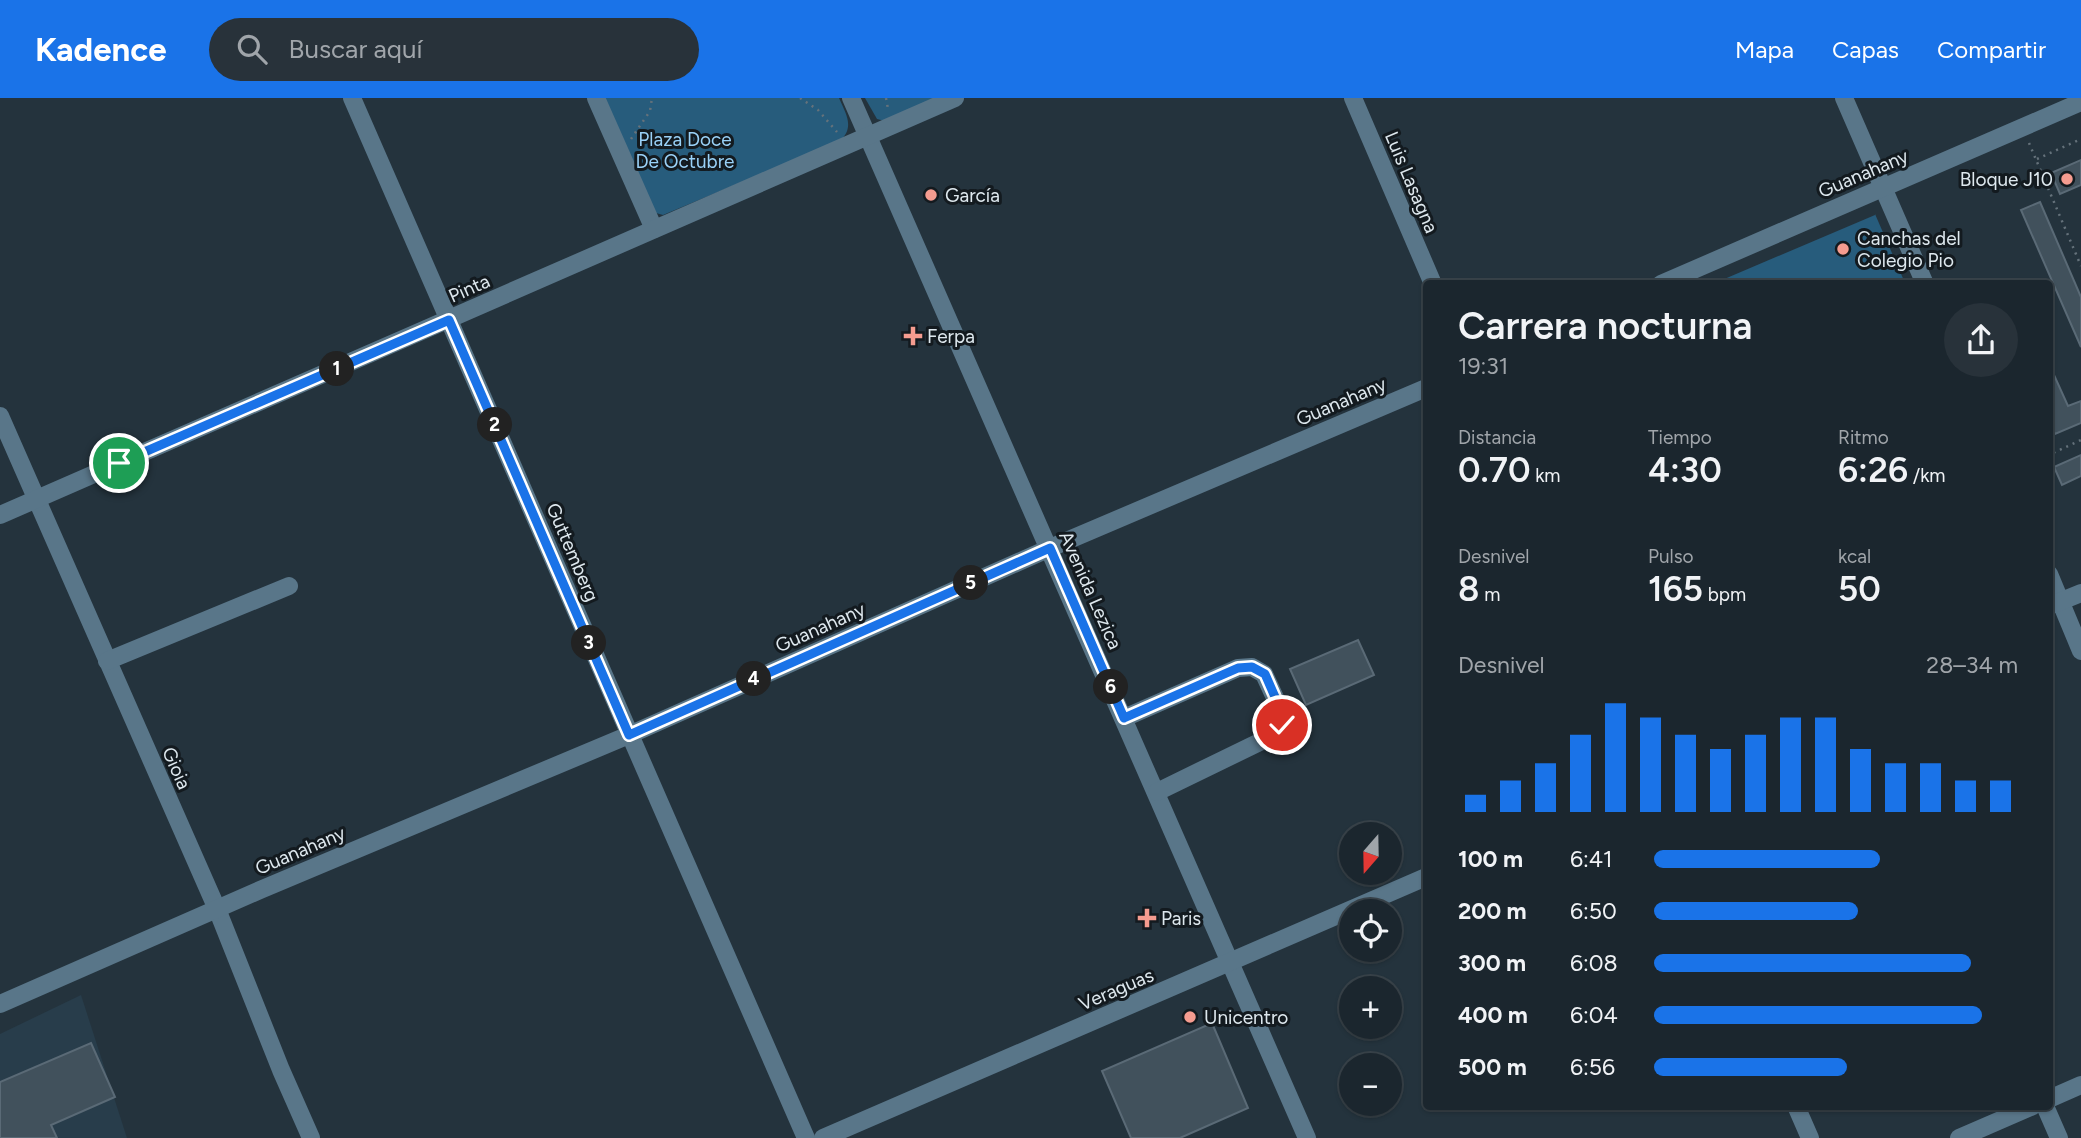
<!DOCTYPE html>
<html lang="es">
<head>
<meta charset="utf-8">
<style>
	body { margin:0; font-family:Figtree,sans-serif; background:#28323a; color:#f1f3f6; height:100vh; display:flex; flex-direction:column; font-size:26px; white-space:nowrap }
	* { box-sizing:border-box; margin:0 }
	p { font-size:23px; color:#a0a5aa }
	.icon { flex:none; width:38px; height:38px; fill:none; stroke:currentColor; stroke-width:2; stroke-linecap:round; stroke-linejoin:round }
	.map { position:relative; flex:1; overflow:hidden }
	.details { position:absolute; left:1423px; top:182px; width:630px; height:830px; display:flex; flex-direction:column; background:#1b262e; border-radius:7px; box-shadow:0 2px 5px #0004,0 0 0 2px #39434a }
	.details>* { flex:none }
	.needle { width:46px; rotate:200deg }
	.tools { position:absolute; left:1339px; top:724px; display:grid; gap:14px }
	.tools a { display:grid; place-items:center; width:63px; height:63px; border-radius:50%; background:#1b262e; box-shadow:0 2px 5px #0004,0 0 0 2px #39434a; font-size:35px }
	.pin { position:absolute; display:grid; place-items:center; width:60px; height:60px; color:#fff; margin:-30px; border:4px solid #fff; border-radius:50%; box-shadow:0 2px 7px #0007 }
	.km { position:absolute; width:35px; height:35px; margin:-18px; border-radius:50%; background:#222; color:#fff; font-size:19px; line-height:35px; text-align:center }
	.round { display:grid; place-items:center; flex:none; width:74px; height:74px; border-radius:37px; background:#28323a }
	.summary { display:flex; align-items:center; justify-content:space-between; height:119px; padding:0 35px }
	h1 { font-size:38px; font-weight:600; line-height:52px }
	.figures { display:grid; grid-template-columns:repeat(3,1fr); gap:10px; height:119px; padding:7px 35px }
	.figures div { display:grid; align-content:center }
	.figures b { font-size:35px; font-weight:600 }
	.figures small { font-size:19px; font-weight:400 }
	.figures p { font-size:19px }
	.chart { height:196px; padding:14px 35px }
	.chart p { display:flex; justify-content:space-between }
	.chart svg { width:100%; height:126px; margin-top:7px; stroke:#1a73e8; stroke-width:6 }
	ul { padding:0 35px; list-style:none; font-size:23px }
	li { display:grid; grid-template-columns:112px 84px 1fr; align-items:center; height:52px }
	li i { height:18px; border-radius:9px; background:#1a73e8 }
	header { display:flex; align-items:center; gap:42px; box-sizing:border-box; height:98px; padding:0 35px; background:#1a73e8; color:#fff }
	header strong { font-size:33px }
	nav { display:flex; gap:38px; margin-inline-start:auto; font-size:24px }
	.search { width:490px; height:63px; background:#28323a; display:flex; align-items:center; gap:18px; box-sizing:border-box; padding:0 24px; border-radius:38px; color:#a0a5aa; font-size:26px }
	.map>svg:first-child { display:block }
	.built { fill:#283d4b }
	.green { fill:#275c7c }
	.building { fill:#41515c; stroke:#5a6a76; stroke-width:2 }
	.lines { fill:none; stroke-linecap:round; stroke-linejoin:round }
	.path { stroke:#65727b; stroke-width:2.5; stroke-dasharray:2 5; stroke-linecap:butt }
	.minor { stroke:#597689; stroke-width:18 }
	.route-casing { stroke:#fff; stroke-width:14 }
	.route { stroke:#1a73e8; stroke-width:9 }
	.poi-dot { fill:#f59c90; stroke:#131a1f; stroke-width:2.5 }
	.labels { text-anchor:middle; stroke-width:6; stroke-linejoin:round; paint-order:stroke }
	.park-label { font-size:19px; fill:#99d1f7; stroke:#131a1f }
	.street-label { font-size:19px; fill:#dee8ee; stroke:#131a1f }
	.poi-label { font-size:19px; fill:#dee8ee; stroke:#131a1f; text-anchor:start }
</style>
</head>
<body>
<header>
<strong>Kadence</strong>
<div class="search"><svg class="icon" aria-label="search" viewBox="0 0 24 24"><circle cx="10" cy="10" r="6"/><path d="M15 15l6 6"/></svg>Buscar aquí</div>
<nav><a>Mapa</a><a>Capas</a><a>Compartir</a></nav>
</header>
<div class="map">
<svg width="2081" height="1040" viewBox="0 0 2081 1040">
	<rect width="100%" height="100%" fill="#24333d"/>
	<polygon class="built" points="81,897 127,1040 0,1040 0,936"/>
	<g class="green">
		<path d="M603,0h236c7,16 16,29 1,43l-177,74 -7,-2 -7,-10z"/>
		<polygon points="865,0 936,0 885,23 877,21"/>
		<polygon points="1875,116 1905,185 1715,185 1875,117"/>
	</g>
	<g class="building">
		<polygon points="2081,62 2081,87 2060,96 2051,75"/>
		<polygon points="2040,104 2081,199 2081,249 2021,112"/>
		<polygon points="2049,266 2068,308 2081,303 2081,325 2055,336 2049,323"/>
		<polygon points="2081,357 2081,378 2062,387 2054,369"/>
		<polygon points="1358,542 1374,577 1306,607 1290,571"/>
		<polygon points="1212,925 1248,1010 1180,1040 1131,1040 1102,973"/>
		<polygon points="91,945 115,999 51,1027 57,1040 0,1040 0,984"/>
	</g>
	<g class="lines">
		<g class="path">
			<polyline points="800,0 818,12 837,34"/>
			<polyline points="886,0 888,11"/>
			<polyline points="631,41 650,13 652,0"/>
			<polyline points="2029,45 2081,168"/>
			<polyline points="2037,61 2081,41"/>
			<polyline points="2049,350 2053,355 2081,342"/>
		</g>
		<g class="minor">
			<polyline points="352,0 806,1040"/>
			<polyline points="596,0 654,131"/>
			<polyline points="851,0 1307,1040"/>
			<polyline points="1353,0 1433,186"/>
			<polyline points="1844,0 1925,186"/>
			<polyline points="1661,186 2081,4"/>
			<polyline points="0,318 217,811 281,972 311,1040"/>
			<polyline points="0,417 955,0"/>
			<polyline points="2049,476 2081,553"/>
			<polyline points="2049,508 2081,495"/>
			<polyline points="107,563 289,488"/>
			<polyline points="1124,620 1238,570 1252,569 1264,576 1282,615 1281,627 1276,636 1157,694"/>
			<polyline points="0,906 260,792 629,637 1050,450 1426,290"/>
			<polyline points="2049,1001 2081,987"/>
			<polyline points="1796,1008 1810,1040"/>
			<polyline points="2045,1008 2059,1040"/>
			<polyline points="823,1040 1426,779"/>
			<polyline points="1959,1040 2033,1008"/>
		</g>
	</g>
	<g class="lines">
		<g class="route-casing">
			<polyline id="route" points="119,365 449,222 629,637 1050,450 1124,620 1238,570 1252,569 1265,576 1282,615 1282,627"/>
		</g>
		<use href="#route" class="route"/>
	</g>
	<g class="poi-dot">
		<circle cx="2067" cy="81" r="7"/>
		<circle cx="931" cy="97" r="7"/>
		<circle cx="1843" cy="151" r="7"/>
		<path d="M909.5 227.5h7v7h7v7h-7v7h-7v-7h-7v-7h7z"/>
		<path d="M1143.5 809.5h7v7h7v7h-7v7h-7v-7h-7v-7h7z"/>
		<circle cx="1190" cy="919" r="7"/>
	</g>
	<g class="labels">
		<g class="park-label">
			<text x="685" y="48">Plaza Doce<tspan x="685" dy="22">De Octubre</tspan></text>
		</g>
		<g class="street-label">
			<text transform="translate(1863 75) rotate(-23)" y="7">Guanahany</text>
			<text transform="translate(1412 84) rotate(67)" y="7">Luis Lasagna</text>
			<text transform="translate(469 190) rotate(-24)" y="7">Pinta</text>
			<text transform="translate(1341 303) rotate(-23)" y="7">Guanahany</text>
			<text transform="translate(573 454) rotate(67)" y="7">Guttemberg</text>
			<text transform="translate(1091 492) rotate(66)" y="7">Avenida Lezica</text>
			<text transform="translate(820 529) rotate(-24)" y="7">Guanahany</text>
			<text transform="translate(177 670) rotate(66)" y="7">Gioia</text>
			<text transform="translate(300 752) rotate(-23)" y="7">Guanahany</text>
			<text transform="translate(1116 891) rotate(-23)" y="7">Veraguas</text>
		</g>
		<g class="poi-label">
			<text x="2053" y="88" text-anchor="end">Bloque J10</text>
			<text x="945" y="104">García</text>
			<text x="1857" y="147">Canchas del<tspan x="1857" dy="22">Colegio Pio</tspan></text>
			<text x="927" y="245">Ferpa</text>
			<text x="1161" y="827">Paris</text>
			<text x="1204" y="926">Unicentro</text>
		</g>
	</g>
</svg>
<div class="tools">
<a><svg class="needle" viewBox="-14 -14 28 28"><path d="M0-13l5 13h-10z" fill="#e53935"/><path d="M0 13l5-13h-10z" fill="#a0a5aa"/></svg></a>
<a><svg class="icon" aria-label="locate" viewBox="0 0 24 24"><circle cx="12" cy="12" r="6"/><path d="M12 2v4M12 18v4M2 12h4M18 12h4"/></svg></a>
<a>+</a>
<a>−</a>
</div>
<div class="pin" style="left:119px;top:365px;background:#1e9e55"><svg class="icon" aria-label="arrive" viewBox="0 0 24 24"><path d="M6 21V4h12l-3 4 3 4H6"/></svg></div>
<div class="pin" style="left:1282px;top:627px;background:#d93025"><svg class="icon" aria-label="check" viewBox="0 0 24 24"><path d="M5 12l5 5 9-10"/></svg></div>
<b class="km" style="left:337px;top:271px">1</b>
<b class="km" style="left:495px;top:327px">2</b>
<b class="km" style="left:589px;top:545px">3</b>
<b class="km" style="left:754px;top:581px">4</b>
<b class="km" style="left:971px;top:485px">5</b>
<b class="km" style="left:1111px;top:589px">6</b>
<section class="details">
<div class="summary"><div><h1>Carrera nocturna</h1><p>19:31</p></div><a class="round"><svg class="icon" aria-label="share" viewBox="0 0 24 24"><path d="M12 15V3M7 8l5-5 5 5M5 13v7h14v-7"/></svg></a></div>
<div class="figures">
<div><p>Distancia</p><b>0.70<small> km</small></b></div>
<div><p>Tiempo</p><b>4:30</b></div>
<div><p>Ritmo</p><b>6:26<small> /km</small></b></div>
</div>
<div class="figures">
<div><p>Desnivel</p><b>8<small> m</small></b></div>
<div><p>Pulso</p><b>165<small> bpm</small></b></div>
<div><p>kcal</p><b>50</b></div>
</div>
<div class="chart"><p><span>Desnivel</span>28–34 m</p>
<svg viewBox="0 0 160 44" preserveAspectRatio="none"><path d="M5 44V38M15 44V33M25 44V27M35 44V17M45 44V6M55 44V11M65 44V17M75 44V22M85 44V17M95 44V11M105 44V11M115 44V22M125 44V27M135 44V27M145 44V33M155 44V33"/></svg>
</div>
<ul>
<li><b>100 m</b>6:41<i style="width:62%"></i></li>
<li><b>200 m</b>6:50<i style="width:56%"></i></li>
<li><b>300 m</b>6:08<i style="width:87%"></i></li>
<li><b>400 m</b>6:04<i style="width:90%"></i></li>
<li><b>500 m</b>6:56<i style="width:53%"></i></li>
</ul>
</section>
</div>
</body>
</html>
